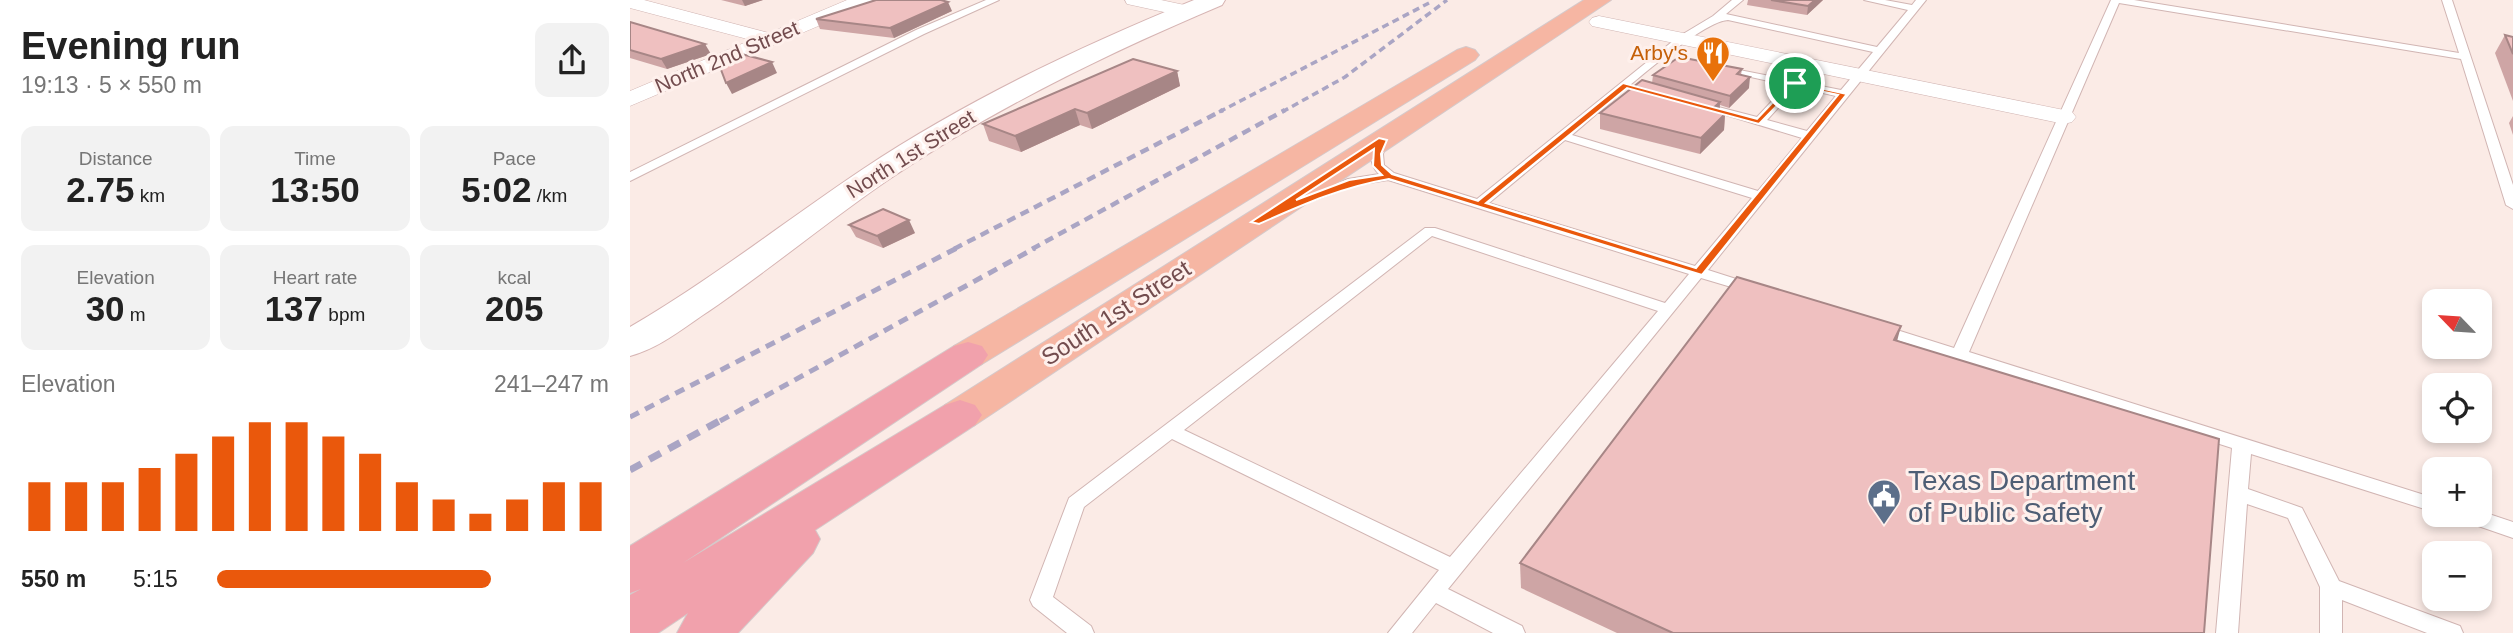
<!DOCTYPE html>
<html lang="en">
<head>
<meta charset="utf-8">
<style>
	body { margin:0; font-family:Arial,sans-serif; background:#f2f2f2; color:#222; height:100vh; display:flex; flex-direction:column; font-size:26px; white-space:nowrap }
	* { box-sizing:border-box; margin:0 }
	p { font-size:23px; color:#767676 }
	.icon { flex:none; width:38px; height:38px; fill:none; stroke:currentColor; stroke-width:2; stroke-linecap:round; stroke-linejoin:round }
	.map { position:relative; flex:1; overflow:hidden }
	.drawer { display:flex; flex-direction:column; background:#fff; width:630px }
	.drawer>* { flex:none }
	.needle { width:46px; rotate:295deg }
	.controls { position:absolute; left:1792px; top:289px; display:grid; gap:14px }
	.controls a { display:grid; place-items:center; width:70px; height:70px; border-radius:14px; background:#fff; box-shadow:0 4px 10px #0003; font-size:35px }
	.pin { position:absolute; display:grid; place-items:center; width:60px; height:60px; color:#fff; margin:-30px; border:4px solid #fff; border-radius:50%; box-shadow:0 2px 7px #0007 }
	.round { display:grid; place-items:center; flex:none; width:74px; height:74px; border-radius:14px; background:#f2f2f2 }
	.head { display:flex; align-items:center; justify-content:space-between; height:119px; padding:0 21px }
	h1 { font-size:38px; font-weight:800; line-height:52px }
	.figures { display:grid; grid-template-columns:repeat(3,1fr); gap:10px; height:119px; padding:7px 21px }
	.figures div { display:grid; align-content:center; border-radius:14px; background:#f2f2f2; text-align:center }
	.figures b { font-size:35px; font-weight:800 }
	.figures small { font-size:19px; font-weight:400 }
	.figures p { font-size:19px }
	.chart { height:196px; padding:14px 21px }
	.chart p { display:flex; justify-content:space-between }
	.chart svg { width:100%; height:126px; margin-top:7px; stroke:#ea580c; stroke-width:6 }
	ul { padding:0 21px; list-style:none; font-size:23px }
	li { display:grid; grid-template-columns:112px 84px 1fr; align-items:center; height:52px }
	li i { height:18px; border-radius:9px; background:#ea580c }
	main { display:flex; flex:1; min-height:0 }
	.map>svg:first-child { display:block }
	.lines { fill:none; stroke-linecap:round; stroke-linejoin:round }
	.lane-casing { stroke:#d1b5b3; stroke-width:2 }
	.street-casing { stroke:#d1b5b3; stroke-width:1 }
	.secondary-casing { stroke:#d6b4b3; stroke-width:2 }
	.primary-casing { stroke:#d5c9ca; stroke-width:2 }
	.highway-casing { stroke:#d5c9ca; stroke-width:2 }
	.lane { fill:#fff; fill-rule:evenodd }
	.street { fill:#fff; fill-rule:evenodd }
	.secondary { fill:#fff; fill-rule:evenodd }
	.primary { fill:#f6b6a3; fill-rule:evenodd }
	.highway { fill:#f1a1ac; fill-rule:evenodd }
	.rail-far3 { stroke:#aaa5c4; stroke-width:3.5; stroke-dasharray:7 4.5; stroke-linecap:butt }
	.rail-far2 { stroke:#aaa5c4; stroke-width:4.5; stroke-dasharray:9 6; stroke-linecap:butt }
	.rail-far1 { stroke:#aaa5c4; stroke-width:5; stroke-dasharray:10 7; stroke-linecap:butt }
	.rail { stroke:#aaa5c4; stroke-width:7; stroke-dasharray:13 9; stroke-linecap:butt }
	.wall { fill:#cea5a5 }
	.shaded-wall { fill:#a78686 }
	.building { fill:#efc0c0; stroke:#a78686; stroke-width:2 }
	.route { fill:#ea580c; stroke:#fff; stroke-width:2; fill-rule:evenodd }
	.labels { text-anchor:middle; stroke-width:6; stroke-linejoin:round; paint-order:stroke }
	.far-food-label { font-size:21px; fill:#c56008; stroke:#fef0ec; text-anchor:end }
	.far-street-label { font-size:21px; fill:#734c4e; stroke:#fef0ec }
	.street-label { font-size:24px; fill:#734c4e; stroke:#fef0ec }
	.near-service-label { font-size:28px; fill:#4e5e75; stroke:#fef0ec; text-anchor:start }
</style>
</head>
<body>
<main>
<section class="drawer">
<div class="head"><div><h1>Evening run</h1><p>19:13 · 5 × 550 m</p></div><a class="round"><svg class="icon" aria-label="share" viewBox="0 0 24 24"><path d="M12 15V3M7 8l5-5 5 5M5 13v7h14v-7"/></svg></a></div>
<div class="figures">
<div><p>Distance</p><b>2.75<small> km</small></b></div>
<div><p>Time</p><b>13:50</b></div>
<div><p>Pace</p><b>5:02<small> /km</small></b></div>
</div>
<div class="figures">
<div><p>Elevation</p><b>30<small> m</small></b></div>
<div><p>Heart rate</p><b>137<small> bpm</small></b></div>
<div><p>kcal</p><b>205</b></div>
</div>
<div class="chart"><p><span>Elevation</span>241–247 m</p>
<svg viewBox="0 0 160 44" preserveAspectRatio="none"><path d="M5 44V27M15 44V27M25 44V27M35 44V22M45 44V17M55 44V11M65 44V6M75 44V6M85 44V11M95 44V17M105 44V27M115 44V33M125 44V38M135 44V33M145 44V27M155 44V27"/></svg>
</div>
<ul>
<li><b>550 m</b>5:15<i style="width:70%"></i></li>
</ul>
</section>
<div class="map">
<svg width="1883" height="633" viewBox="0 0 1883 633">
	<rect width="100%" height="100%" fill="#fbebe6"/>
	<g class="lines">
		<g class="lane-casing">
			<g id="lane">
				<polygon points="356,0 369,0 294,34 0,181 0,172 286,30"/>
				<path d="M1102,0h11l-17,14 151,33 31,-37 -44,-10h21l27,5 4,-5h10l-218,270 50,16 3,3 -3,3h-10l-47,-14 -253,311 74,37 3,7h-32l-57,-30 -24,30h-24l51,-63 -267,-131 -88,68 -31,90 38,29 3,7h-27l-34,-27 -3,-6 39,-102 356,-270h10l230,75 24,-29 -301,-94 -32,5 -50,18 -7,-4 49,-20 31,-5c-11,-10 -11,-31 3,-38l6,4 -5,14 1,11 10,8 83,26 201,-162 35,-21zM1098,20l145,32 -32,38 -122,-24v4l68,15 -30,32 -58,-15 -6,3 109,33 -44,53 -186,-56c29,-24 125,-113 156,-115zM1167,87l39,9 -29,35 -40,-11zM935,140l187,58 -57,68 -206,-63zM802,236l226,75 -208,246 -266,-127z"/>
				<polygon points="1481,0 1504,0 1829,53 1812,0 1822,0 1883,185 1883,209 1876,205 1831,59 1489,3 1339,352 1804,498 1804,512 1621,454 1618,489 1672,508 1709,581 1830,626 1833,633 1797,633 1712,600 1712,633 1690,633 1690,587 1658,518 1617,504 1608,633 1586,633 1602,448 1245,333 1243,330 1251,325 1324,348"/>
				<polygon points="1850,511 1883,522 1883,538 1828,519 1825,514 1850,514"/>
			</g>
		</g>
		<g class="street-casing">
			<g id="street">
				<polygon points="0,0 14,0 139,33 217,0 242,0 240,4 0,106 0,91 121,40 0,8"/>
				<polygon points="495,0 531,0 564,7 566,11 557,17 497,4"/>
				<polygon points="969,16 1434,110 1442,112 1446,117 1442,122 1434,124 962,26 959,22 962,18"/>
			</g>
		</g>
		<g class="secondary-casing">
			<path id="secondary" d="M564,0h31l-3,5c-116,49 -229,104 -334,175 -63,43 -121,92 -185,135 -22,15 -46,34 -73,41v-29c81,-47 155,-106 233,-158 104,-69 216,-122 331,-169z"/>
		</g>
		<g class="primary-casing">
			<g id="primary">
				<polygon points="954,0 981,0 345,425 330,430 315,425 308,415 315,405"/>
				<polygon points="836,47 845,50 849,55 845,60 352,364 338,368 324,364 318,355 324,346 827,50"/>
			</g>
		</g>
		<g class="highway-casing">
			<polygon id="highway" points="338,342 352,346 358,355 352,364 53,563 315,405 330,400 345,405 352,415 345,425 185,530 190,539 183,553 108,633 47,633 58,613 28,633 0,633 0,595 11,589 0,593 0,546 324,346"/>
		</g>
		<use href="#lane" class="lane"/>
		<use href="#street" class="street"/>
		<use href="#secondary" class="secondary"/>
		<use href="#primary" class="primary"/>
		<use href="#highway" class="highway"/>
		<g class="rail-far3">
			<polyline points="589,112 799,3"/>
			<polyline points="652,112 715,77 817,0"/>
		</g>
		<g class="rail-far2">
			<polyline points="324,249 593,110"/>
			<polyline points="402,249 655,110"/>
		</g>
		<g class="rail-far1">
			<polyline points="0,417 327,248"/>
			<polyline points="90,421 405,248"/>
		</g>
		<polyline class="rail" points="0,470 93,419"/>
	</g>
	<g class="wall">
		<polygon points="91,0 133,0 115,6"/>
		<polygon points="1118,0 1193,0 1177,15 1117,5"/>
		<polygon points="322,11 264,38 190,29 186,19"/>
		<polygon points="0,22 81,54 37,69 0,58"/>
		<polygon points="1875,35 1883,37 1883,101 1865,53"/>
		<polygon points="1112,69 1111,75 1119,88 1099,108 1090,105 1089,112 1095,114 1094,130 1070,154 970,129 970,113 1022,83 1023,75"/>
		<polygon points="547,71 550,86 462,129 450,125 391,152 359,141 353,124"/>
		<polygon points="1883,116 1883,135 1879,123"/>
		<polygon points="219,225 285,233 253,248 226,237"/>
		<polygon points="1267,341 1574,633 987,633 891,588 890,563"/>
	</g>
	<g class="shaded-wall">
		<polygon points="112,0 133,0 115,6"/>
		<polygon points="1185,0 1193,0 1177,15 1178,6"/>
		<polygon points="318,2 322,11 264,38 260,28"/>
		<polygon points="75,44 81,54 37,69 31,59"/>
		<polygon points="142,62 147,73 102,94 96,83"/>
		<polygon points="547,71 550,86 462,129 457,113"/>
		<polygon points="1120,77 1119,88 1099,108 1100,96"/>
		<polygon points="1090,102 1089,117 1081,110"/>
		<polygon points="445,109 450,125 391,152 385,136"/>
		<polygon points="1095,114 1094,130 1070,154 1071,138"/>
		<polygon points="279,220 285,233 253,248 247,236"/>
		<polygon points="1271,326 1265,349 1264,340"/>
	</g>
	<g class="building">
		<polygon points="246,0 311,0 318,2 260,28 186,19"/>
		<polygon points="1141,0 1185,0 1178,6"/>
		<polygon points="0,22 75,44 31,59 0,50"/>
		<polygon points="1875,35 1883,37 1883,54"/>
		<polygon points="104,52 142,62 96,83 87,59"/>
		<polygon points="1049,57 1112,69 1107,74 1120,77 1100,96 1023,75"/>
		<polygon points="503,59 547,71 457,113 445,109 385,136 353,124"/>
		<polygon points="1012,80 1090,102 1081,110 1095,114 1071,138 970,113"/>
		<polygon points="253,209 279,220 247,236 219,225"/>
		<polygon points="1107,277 1271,326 1264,340 1589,439 1574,633 1043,633 890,563"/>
	</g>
	<path class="route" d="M1162,82l55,12 -145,181 -313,-96c-47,8 -87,26 -130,45l-8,-2 128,-84 8,2 -6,14 1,11 10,9 86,27 145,-118 134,36zM1166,86l42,9 -142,173 -210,-65 141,-115 132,36zM744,149l-1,17 9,9 -33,5 -53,20z"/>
	<defs>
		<g id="restaurant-pin" transform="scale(1.75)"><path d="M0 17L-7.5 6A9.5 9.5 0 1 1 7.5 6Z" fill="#e8710a" stroke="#fef0ec"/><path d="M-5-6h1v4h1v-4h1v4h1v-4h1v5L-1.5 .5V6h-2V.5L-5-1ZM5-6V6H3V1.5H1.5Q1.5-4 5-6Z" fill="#fff"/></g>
		<g id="civic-pin" transform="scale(1.75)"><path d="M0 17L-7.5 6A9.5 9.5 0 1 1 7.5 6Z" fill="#5c6f8a" stroke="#fef0ec"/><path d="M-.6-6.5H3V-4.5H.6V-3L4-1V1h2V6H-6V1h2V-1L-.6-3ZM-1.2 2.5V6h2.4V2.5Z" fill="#fff"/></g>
	</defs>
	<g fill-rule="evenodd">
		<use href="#restaurant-pin" x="1083" y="53"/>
		<use href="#civic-pin" x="1254" y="496"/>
	</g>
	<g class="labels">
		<g class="far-food-label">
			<text x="1058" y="60">Arby's</text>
		</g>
		<g class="far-street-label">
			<text transform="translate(97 57) rotate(-23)" y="7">North 2nd Street</text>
			<text transform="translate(281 154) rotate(-32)" y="7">North 1st Street</text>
		</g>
		<g class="street-label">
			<text transform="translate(486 313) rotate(-33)" y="8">South 1st Street</text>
		</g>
		<g class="near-service-label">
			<text x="1278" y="490">Texas Department<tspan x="1278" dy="32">of Public Safety</tspan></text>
		</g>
	</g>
</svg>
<div class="controls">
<a><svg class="needle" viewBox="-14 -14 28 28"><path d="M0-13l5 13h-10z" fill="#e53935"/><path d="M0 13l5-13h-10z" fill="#767676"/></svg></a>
<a><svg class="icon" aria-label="locate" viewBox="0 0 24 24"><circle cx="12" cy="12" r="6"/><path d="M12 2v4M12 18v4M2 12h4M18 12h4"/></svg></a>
<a>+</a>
<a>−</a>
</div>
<div class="pin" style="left:1165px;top:83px;background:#1e9e55"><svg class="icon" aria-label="arrive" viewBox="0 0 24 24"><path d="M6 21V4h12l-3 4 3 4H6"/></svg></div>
</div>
</main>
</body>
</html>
